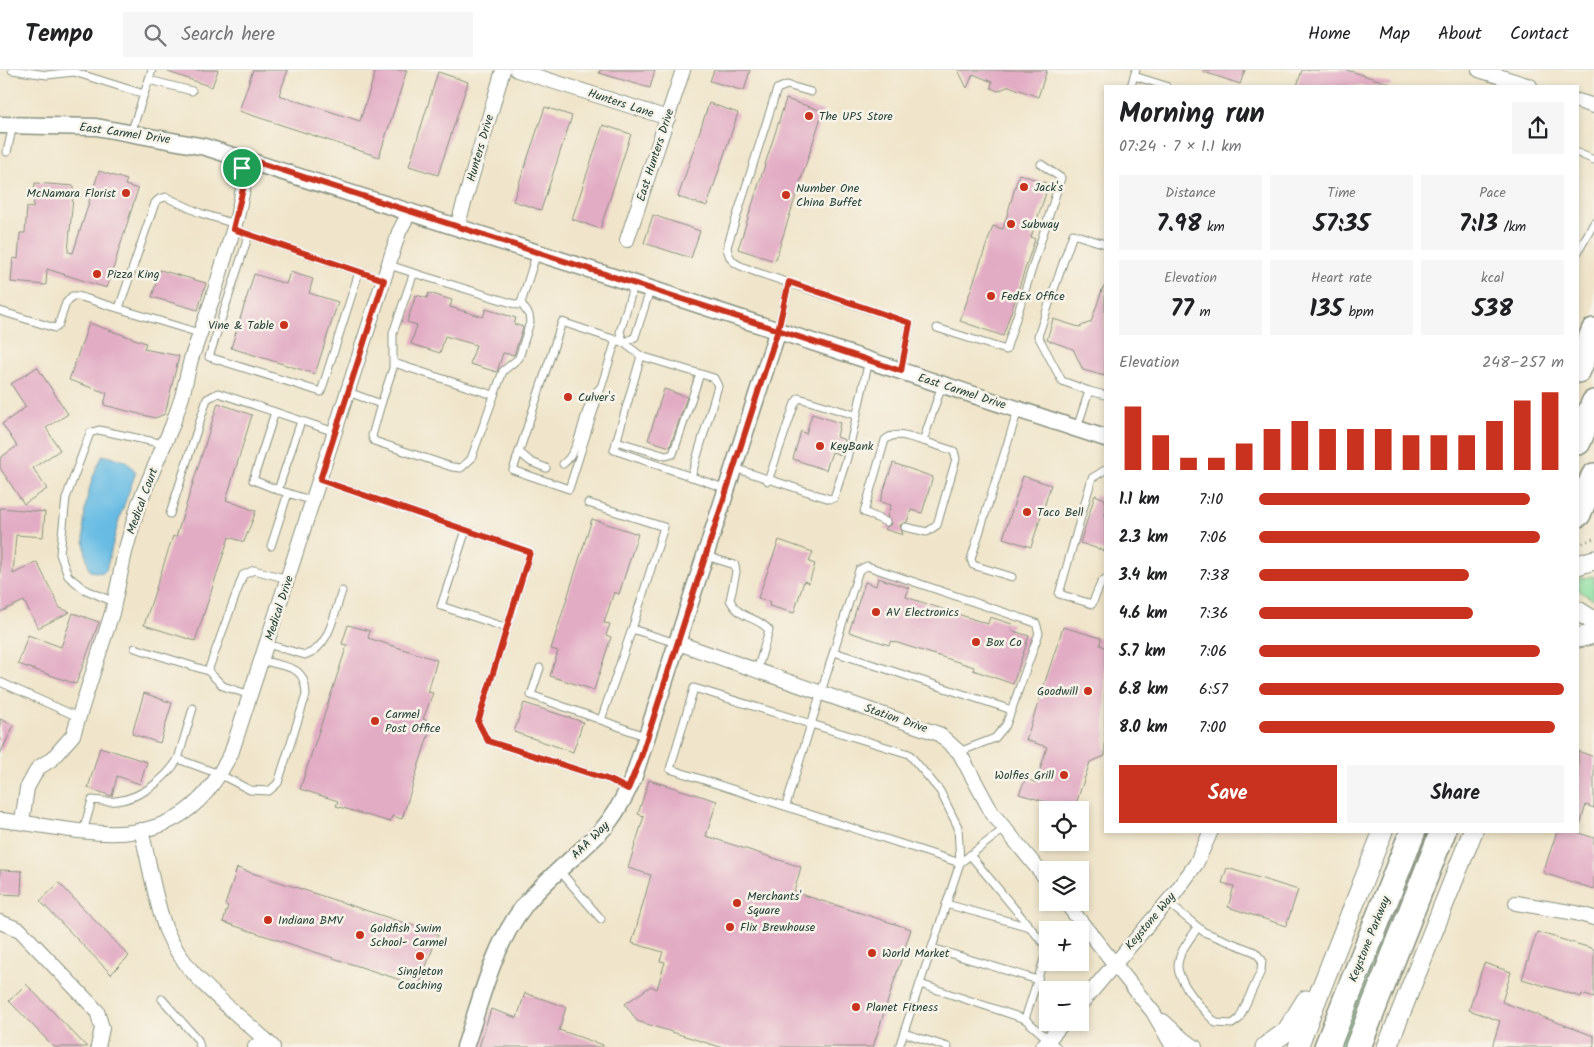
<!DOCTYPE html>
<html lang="en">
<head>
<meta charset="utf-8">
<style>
	body { margin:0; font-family:Kalam,sans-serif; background:#f6f6f6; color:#202124; height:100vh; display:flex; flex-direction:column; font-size:19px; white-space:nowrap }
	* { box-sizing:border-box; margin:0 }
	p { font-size:16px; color:#757577 }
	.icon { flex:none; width:28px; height:28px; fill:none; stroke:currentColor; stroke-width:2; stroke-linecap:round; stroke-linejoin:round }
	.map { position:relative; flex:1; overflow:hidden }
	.drawer { position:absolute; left:1104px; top:15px; width:475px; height:748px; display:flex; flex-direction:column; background:#fff; border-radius:0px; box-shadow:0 2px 8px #0003 }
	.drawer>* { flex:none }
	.buttons { position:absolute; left:1039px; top:731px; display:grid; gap:10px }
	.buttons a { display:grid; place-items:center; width:50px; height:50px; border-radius:0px; background:#fff; box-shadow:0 2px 8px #0003; font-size:25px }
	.pin { position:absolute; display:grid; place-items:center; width:42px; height:42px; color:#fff; margin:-21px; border:2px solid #fff; border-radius:50%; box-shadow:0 1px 5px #0007 }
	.round { display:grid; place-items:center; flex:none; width:52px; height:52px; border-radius:0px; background:#f6f6f6 }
	.overview { display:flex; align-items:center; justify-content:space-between; height:85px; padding:0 15px }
	h1 { font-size:28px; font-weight:600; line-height:38px }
	.metrics { display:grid; grid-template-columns:repeat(3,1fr); gap:8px; height:85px; padding:5px 15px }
	.metrics div { display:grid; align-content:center; border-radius:0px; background:#f6f6f6; text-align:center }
	.metrics b { font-size:25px; font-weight:600 }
	.metrics small { font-size:14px; font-weight:400 }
	.metrics p { font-size:14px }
	.chart { height:140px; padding:10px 15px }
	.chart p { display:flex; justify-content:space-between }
	.chart svg { width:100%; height:90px; margin-top:5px; stroke:#c8321e; stroke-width:6 }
	.primary-button { display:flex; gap:10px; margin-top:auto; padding:10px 15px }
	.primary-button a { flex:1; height:58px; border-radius:0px; background:#c8321e; color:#fff; font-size:20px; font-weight:600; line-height:58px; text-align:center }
	.primary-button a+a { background:#f6f6f6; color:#202124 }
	ul { padding:0 15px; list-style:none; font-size:16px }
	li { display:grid; grid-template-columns:80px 60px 1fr; align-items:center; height:38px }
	li i { height:12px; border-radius:6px; background:#c8321e }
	header { display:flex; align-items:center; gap:30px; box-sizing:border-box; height:70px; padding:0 25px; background:#fff; border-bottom:1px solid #e0e0e0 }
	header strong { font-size:24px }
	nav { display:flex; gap:28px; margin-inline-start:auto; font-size:18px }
	.search { width:350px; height:45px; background:#f6f6f6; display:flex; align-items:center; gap:12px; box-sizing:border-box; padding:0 18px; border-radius:0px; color:#757577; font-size:19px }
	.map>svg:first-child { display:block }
	.green { fill:#8cdfa1; stroke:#568e6a }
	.water { fill:#67bce4; stroke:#437c8c }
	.building { fill:#e2acc4 }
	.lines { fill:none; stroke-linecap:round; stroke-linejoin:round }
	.service-casing { stroke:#88917f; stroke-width:9 }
	.minor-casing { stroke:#88917f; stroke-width:16 }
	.tertiary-casing { stroke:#88917f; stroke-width:19 }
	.secondary-casing { stroke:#88917f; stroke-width:21 }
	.motorway-casing { stroke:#88917f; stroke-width:28 }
	.path { stroke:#88917f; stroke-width:2.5; stroke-dasharray:1 4; stroke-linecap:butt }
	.service { stroke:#fff; stroke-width:7 }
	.minor { stroke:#fff; stroke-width:14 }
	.tertiary { stroke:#fff; stroke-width:16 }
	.secondary { stroke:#fff; stroke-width:19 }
	.motorway { stroke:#fff; stroke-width:25 }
	.route-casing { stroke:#fff; stroke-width:10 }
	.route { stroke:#c8321e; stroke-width:6 }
	.poi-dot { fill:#c8321e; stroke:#f7f3e8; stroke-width:2 }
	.labels { text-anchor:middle; stroke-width:5; stroke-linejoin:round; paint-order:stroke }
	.street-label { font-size:12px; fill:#1f3d34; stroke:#f7f3e8 }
	.poi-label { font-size:12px; fill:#1f3d34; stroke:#f7f3e8; text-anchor:start }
</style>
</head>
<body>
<header>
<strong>Tempo</strong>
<div class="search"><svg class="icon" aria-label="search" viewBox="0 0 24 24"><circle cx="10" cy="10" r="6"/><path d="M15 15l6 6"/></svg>Search here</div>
<nav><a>Home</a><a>Map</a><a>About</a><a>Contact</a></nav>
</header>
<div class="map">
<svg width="1594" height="977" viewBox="0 0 1594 977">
	<rect width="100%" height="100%" fill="#f7f3e8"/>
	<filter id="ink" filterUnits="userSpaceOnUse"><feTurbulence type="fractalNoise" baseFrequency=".02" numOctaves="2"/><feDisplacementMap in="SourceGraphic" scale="10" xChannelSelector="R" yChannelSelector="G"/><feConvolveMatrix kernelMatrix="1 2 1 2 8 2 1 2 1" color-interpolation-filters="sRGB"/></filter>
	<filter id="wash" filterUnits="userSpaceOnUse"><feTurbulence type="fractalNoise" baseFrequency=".0096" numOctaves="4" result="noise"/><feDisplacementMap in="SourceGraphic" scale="20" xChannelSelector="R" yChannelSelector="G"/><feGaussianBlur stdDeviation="1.12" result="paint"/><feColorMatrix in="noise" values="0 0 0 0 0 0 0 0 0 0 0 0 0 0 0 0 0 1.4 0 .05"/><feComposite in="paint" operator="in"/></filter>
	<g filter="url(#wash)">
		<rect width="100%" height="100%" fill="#f0e5ca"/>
		<g class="green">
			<polygon points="1594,506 1594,530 1578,520 1578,509"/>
			<polygon points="1421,761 1431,761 1346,977 1335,977"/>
		</g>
		<path class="water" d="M103,385l23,6 10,11 -16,44 -14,54 -4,3 -12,-2c-12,-37 -6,-82 13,-116z"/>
		<g id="blocks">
			<g class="building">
				<polygon points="169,0 218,0 212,17 168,2"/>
				<polygon points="253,0 288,0 279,25 360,51 376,0 407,0 379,87 239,41"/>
				<polygon points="600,0 655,0 650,18 599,3"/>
				<polygon points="714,0 750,0 744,21 710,11"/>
				<polygon points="958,0 1047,0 1038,27 1009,16 998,21 991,18 992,12 973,4 967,18"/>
				<polygon points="1204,0 1245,0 1240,14 1204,2"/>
				<polygon points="1302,0 1347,0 1391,14 1390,16 1297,16"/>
				<polygon points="438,2 468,12 438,105 409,96"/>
				<polygon points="786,29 823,41 775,191 738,179"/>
				<polygon points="709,33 738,43 707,136 678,127"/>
				<polygon points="545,37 572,46 541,140 513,131"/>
				<polygon points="603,55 631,64 600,159 572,149"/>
				<polygon points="99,101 127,110 125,115 138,119 107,218 47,199 46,215 11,212 13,188 18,189 20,163 25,163 27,137 33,138 35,113 74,116 68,182 73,183"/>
				<polygon points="1019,104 1049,114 1031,167 1035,169 1003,266 960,251 993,156 1003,159"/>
				<polygon points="653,145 700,161 691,188 644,173"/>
				<polygon points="160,200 206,213 198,240 152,227"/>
				<polygon points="290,202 313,209 309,223 338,232 315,304 231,278 254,204 286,214"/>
				<polygon points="1103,217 1105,217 1105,306 1083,300 1073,279 1047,270 1053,249 1079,257 1091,252"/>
				<polygon points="429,223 452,230 450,237 483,247 486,239 516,248 514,254 523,257 514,285 503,283 497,302 470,294 476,275 445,266 440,283 411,274 417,255 407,252 416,225 427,228"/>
				<polygon points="89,253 146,273 144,279 179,286 165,344 155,348 104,335 107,323 69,310"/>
				<polygon points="37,297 68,344 46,358 60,380 33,398 47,419 24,434 0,398 0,388 17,376 2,354 26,337 11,314"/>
				<polygon points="664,319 687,327 670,377 648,370"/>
				<polygon points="218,333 252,345 226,430 256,441 244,472 229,467 195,571 144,555 173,466 176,467"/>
				<polygon points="812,344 840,353 837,367 845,370 841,385 832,382 826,400 793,389 801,361 806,364"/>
				<polygon points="893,393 933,407 922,443 911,440 907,452 900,455 903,465 884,459 891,454 887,447 891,435 880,432"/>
				<polygon points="1023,406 1051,415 1031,477 1003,468"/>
				<polygon points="1095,425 1105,429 1105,481 1080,473"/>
				<polygon points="0,438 45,442 43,467 16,465 13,504 37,492 60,538 70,542 38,558 24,531 0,542"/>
				<polygon points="592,449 638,464 619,524 614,522 604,553 610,554 606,565 611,567 594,620 550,606 558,581 551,579"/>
				<polygon points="779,470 813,482 809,492 815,494 809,513 804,511 794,543 769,536 770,532 758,528"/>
				<polygon points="878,508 909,518 906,527 988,554 990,547 1012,554 1010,560 1029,566 1013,614 973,600 974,597 891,571 889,575 849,562 865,512 876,516"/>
				<polygon points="73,543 99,552 76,614 18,594 28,565 61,577"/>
				<polygon points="348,555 370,561 368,568 437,590 428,622 433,623 423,649 432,653 402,749 392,746 390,752 336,736 338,731 300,719 347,575 342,574"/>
				<polygon points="1063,557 1101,568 1100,575 1105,577 1105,686 1090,692 1074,740 1019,724 1026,708 1036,713 1047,677 1026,670"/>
				<polygon points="144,623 172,633 160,673 132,664"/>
				<polygon points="524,633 583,652 573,682 514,662"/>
				<polygon points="0,649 14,655 0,684"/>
				<polygon points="100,677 147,692 140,714 117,706 112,726 88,718"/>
				<polygon points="1578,681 1594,687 1594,738 1586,735 1580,755 1578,754"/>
				<polygon points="649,710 717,731 706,766 801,797 794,822 911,859 873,977 720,977 637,951 625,934 651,916 657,919 665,892 660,891 663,882 632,873 651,805 628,798 644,746 638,744"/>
				<polygon points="1557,761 1574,761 1594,768 1594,819 1543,803"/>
				<polygon points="237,798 438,864 419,916 223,852 228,836 225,835"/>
				<polygon points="1227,798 1298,820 1286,856 1228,837 1234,816 1222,813"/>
				<polygon points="0,800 22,801 21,825 0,824"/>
				<polygon points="59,813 129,886 111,904 40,831"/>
				<polygon points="1537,862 1594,879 1594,928 1582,924 1581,927 1522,909"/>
				<polygon points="1484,893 1511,902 1502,932 1594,966 1594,977 1492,977 1500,951 1469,940"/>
				<polygon points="26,914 87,977 54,977 9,931"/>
				<polygon points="525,923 566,937 559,960 603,975 603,977 479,977 491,939 517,948"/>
			</g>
		</g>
	</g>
	<g filter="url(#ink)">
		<use href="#blocks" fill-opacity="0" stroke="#88917f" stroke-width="1"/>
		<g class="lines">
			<g class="service-casing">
				<g id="service">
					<polyline points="12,0 47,5 74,2 144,24"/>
					<polyline points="1136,0 1134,6 1166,16"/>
					<polyline points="149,10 192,21"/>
					<polyline points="1131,16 1134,6"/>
					<path d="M811,22l-24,-7 -10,4 -50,158c2,17 12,18 26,24l157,52 -9,47"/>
					<polyline points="131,63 152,0"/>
					<polyline points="7,82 13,55"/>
					<polyline points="1578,83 1594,90"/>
					<polyline points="233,159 384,210"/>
					<polyline points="249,164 209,287 321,322 359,202"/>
					<polyline points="1578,182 1594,153"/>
					<polyline points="389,195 417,204"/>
					<polyline points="119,238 155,133 159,129 166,127 200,143 235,154"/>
					<polyline points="0,241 55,258 58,256 66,233 72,226 78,226 199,263"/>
					<polyline points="937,258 1006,280 1061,108 1041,94"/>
					<polyline points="778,260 789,212"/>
					<polyline points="616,270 569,419 513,400 562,252 616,270 624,273 641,286 614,380 727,419"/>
					<polyline points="624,273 635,267 650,220"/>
					<polyline points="624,273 620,262 634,214"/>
					<polyline points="641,286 714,308 718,316 691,407"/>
					<polyline points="394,293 493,325"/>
					<polyline points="1089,321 1105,325"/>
					<polyline points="348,322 381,334 372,366 374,371 452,397 461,398 471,389 503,301 519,288 530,252 529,245 521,233"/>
					<polyline points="381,334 393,298 393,263 413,205 417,204 518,235 521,233 537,182"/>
					<polyline points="275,342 253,410 278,420"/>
					<polyline points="301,351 278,420 313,431"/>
					<polyline points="1077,358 1089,321 1062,311 1038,266 1073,164 1105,174"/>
					<polyline points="616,371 666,386 673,384 700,304"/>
					<polyline points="519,382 531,392 546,398"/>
					<path d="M563,394c22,-17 17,-59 38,-77"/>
					<polyline points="734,398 830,429 834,428 847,388 869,290"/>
					<polyline points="1105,400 1092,408 1059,524 1092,534 1101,513 1105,509"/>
					<polyline points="320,410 530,482 478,652 488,671 610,710 628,719"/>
					<polyline points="768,411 795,333 799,328 855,345"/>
					<polyline points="588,433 664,457 632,559"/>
					<polyline points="170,444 207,329 218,323 335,362"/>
					<path d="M886,452l-22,-10 21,-72c10,-10 26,-2 38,1l19,-56"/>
					<polyline points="905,457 927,462 937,455 956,389 954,381 923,371"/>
					<polyline points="466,460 441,536 507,558"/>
					<polyline points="271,476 288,423"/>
					<path d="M706,486l29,9 1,7 -6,28c11,21 26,15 39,30l-12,41"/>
					<polyline points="1012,507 973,495 971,489 1018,340"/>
					<polyline points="114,532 84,519 68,506 60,484 66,428 90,363 99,360 164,374"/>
					<path d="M267,574l38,11c25,-7 29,-42 37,-64"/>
					<polyline points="135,578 208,601 223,616 250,625"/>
					<polyline points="834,582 1012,640"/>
					<polyline points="540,598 531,625 601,650"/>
					<polyline points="208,601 243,505 254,500 288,509"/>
					<polyline points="0,612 78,647"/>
					<polyline points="647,667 601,650 632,559 676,573"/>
					<polyline points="178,689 193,638"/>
					<polyline points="786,735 859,500 867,496 1036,553 1039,563 1006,655 995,668 959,682"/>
					<path d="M83,762l9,-32c8,1 17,2 24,1 25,-3 49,-21 62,-42l41,15 31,16 19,1 9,-8 28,-88c-1,-32 -19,-26 -44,-35"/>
					<polyline points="970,785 1044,874 1046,883 1025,949"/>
					<polyline points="960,793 1005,758"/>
					<polyline points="559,800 601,849"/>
					<path d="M1167,832l37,30 51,20 7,8 -1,11 -22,48 -7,5 -16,-1c-11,-11 -39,-41 -38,-58 1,-14 13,-27 20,-38"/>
					<polyline points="946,834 1030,857"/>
					<polyline points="932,878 1038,910"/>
					<polyline points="920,914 1025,949 1057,977"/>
					<polyline points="162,929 198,970 200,977"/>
					<polyline points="904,963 948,977"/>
					<polyline points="899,977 960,793 958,757 940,721 909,684 694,618 670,699 960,793"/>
				</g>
			</g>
			<g class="minor-casing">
				<g id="minor">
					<polyline points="517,0 668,48"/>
					<polyline points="1479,0 1530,16"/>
					<polyline points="1578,31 1594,36"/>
					<polyline points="457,157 503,0"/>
					<polyline points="627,170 683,0"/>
					<polyline points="678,573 939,664 959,682 992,743 1048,811"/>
					<path d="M0,750c66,6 143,35 198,-19 14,-13 23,-30 33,-47l168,-522 11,-21"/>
					<polyline points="22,752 27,718 38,698 52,689 73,665 112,543 125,482 139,433 172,356 182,327 191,289 212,230 237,147 243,119 242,98 248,89"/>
					<path d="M141,760c8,31 14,71 25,100 20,49 70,81 107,117"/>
					<polyline points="1065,832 1153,942 1173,977"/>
					<polyline points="1516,833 1576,843 1594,848"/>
					<polyline points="0,852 20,860 97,941 102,958 98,977"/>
					<polyline points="1080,935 1175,823 1196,794 1211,761"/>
					<polyline points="1163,951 1184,970 1195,977"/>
					<polyline points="255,977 265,969"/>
					<polyline points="1042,977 1064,952"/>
				</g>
			</g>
			<g class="tertiary-casing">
				<g id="tertiary">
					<polyline points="0,55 96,57 205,77 651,219 1105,368"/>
					<path d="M465,977c16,-47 28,-101 59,-141 22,-28 52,-49 77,-75 14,-15 23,-33 32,-52l145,-449"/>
				</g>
			</g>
			<g class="secondary-casing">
				<g id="secondary">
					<polyline points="1578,495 1594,490"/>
					<polyline points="1578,541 1594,551"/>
					<polyline points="1578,568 1594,564"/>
					<polyline points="1265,977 1286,962 1306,930"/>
					<polyline points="1298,977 1383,761"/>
					<polyline points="1387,977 1473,761"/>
				</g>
			</g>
			<g class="motorway-casing">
				<g id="motorway">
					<polyline points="1578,300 1594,261"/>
					<polyline points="1578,372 1594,333"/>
					<polyline points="1578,444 1594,406"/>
					<polyline points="1327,977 1413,761"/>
					<polyline points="1358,977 1443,761"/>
				</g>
			</g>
			<polyline class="path" points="1578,475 1594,468"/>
			<use href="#service" class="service"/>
			<use href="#minor" class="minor"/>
			<use href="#tertiary" class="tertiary"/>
			<use href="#secondary" class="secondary"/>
			<use href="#motorway" class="motorway"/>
		</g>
	</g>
	<g class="lines" filter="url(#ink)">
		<g class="route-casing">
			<polyline id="route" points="242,98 243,119 233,159 384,210 320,410 530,482 478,652 488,671 610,710 628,719 640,690 778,260 901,301 910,253 789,212 778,260 248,89 242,98"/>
		</g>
		<use href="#route" class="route"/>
	</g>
	<g class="poi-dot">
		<circle cx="809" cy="46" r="5"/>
		<circle cx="1024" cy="117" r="5"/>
		<circle cx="126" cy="123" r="5"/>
		<circle cx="786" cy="125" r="5"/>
		<circle cx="1011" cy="154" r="5"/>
		<circle cx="97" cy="204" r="5"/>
		<circle cx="991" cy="226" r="5"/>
		<circle cx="284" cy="255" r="5"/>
		<circle cx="568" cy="327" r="5"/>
		<circle cx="820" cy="376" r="5"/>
		<circle cx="1027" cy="442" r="5"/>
		<circle cx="876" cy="542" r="5"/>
		<circle cx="976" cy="572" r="5"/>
		<circle cx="1088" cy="621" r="5"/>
		<circle cx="375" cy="651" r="5"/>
		<circle cx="1064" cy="705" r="5"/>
		<circle cx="737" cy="833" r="5"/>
		<circle cx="268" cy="850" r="5"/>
		<circle cx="730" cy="857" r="5"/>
		<circle cx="360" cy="865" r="5"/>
		<circle cx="872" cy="883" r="5"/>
		<circle cx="420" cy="886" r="5"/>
		<circle cx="856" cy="937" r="5"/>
	</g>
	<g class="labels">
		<g class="street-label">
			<text transform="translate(621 33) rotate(18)" y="4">Hunters Lane</text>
			<text transform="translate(125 63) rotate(8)" y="4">East Carmel Drive</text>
			<text transform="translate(480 78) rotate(-74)" y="4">Hunters Drive</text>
			<text transform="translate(655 85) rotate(-72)" y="4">East Hunters Drive</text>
			<text transform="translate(962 321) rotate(18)" y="4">East Carmel Drive</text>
			<text transform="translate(142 431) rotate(-70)" y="4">Medical Court</text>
			<text transform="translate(279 538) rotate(-72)" y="4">Medical Drive</text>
			<text transform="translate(896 648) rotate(19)" y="4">Station Drive</text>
			<text transform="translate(590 770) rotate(-45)" y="4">AAA Way</text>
			<text transform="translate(1150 851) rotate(-50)" y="4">Keystone Way</text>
			<text transform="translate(1369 869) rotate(-68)" y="4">Keystone Parkway</text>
		</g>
		<g class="poi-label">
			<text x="819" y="50">The UPS Store</text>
			<text x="1034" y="121">Jack's</text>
			<text x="796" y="122">Number One<tspan x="796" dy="14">China Buffet</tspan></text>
			<text x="116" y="127" text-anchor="end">McNamara Florist</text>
			<text x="1021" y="158">Subway</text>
			<text x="107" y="208">Pizza King</text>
			<text x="1001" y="230">FedEx Office</text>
			<text x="274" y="259" text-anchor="end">Vine &amp; Table</text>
			<text x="578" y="331">Culver's</text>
			<text x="830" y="380">KeyBank</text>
			<text x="1037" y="446">Taco Bell</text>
			<text x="886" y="546">AV Electronics</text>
			<text x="986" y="576">Box Co</text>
			<text x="1078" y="625" text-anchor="end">Goodwill</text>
			<text x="385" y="648">Carmel<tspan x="385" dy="14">Post Office</tspan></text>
			<text x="1054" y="709" text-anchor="end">Wolfies Grill</text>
			<text x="747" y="830">Merchants'<tspan x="747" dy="14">Square</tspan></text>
			<text x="278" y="854">Indiana BMV</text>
			<text x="740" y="861">Flix Brewhouse</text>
			<text x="370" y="862">Goldfish Swim<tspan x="370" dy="14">School- Carmel</tspan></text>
			<text x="882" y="887">World Market</text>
			<text x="420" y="905" text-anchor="middle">Singleton<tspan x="420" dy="14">Coaching</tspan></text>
			<text x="866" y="941">Planet Fitness</text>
		</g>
	</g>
</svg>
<div class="buttons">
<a><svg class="icon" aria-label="locate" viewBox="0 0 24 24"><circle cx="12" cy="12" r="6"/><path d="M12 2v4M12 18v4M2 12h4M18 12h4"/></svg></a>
<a><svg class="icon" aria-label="layers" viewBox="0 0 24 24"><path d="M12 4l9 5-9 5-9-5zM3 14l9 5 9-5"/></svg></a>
<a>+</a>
<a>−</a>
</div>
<div class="pin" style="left:242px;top:98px;background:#1e9e55"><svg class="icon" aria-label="arrive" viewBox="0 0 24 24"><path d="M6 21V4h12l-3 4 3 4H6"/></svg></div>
<section class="drawer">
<div class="overview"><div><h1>Morning run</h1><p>07:24 · 7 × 1.1 km</p></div><a class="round"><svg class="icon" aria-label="share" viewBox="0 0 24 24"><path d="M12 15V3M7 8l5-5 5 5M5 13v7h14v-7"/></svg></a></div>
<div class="metrics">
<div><p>Distance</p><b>7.98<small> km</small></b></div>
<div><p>Time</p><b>57:35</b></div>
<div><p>Pace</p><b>7:13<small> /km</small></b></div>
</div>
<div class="metrics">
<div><p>Elevation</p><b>77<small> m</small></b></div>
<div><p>Heart rate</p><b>135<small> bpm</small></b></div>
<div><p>kcal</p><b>538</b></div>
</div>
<div class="chart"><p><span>Elevation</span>248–257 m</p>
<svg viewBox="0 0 160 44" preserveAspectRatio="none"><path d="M5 44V13M15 44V27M25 44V38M35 44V38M45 44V31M55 44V24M65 44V20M75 44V24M85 44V24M95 44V24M105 44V27M115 44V27M125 44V27M135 44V20M145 44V10M155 44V6"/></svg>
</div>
<ul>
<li><b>1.1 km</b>7:10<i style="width:89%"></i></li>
<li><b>2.3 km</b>7:06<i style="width:92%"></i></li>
<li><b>3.4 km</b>7:38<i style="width:69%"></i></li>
<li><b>4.6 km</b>7:36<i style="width:70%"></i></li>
<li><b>5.7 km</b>7:06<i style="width:92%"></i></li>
<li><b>6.8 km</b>6:57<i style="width:100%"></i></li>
<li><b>8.0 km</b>7:00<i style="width:97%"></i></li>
</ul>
<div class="primary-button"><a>Save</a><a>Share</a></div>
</section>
</div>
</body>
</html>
